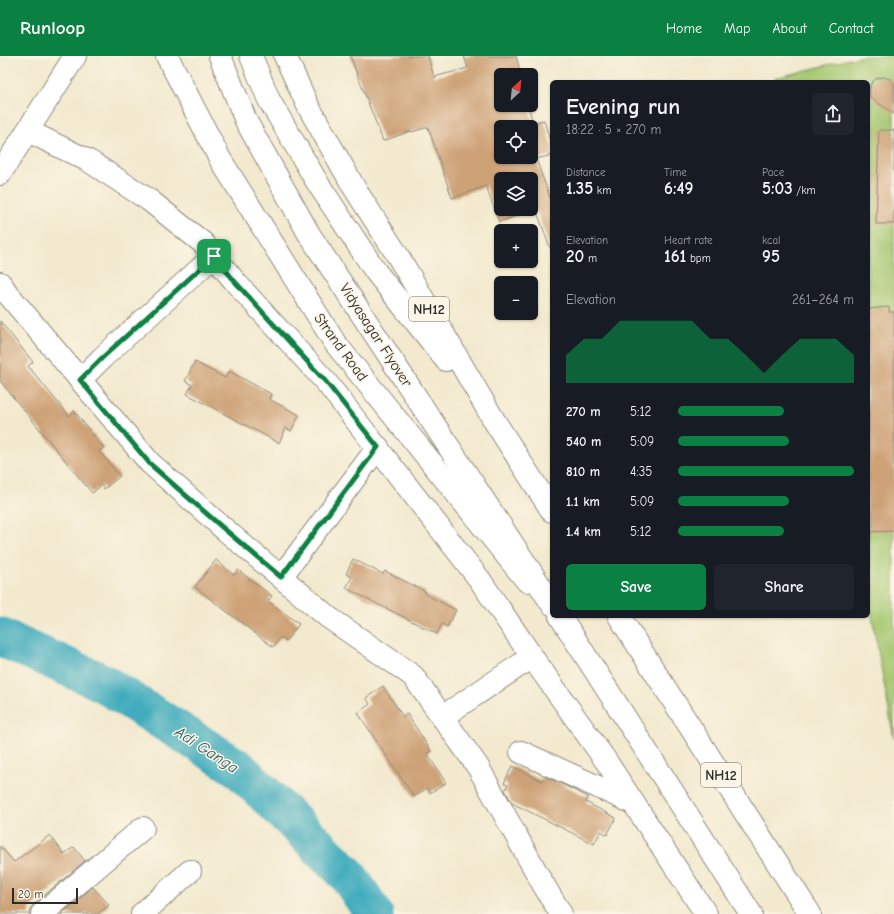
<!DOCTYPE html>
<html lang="en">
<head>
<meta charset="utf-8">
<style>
	body { margin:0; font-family:"Comic Neue",sans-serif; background:#20242c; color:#f1f3f6; height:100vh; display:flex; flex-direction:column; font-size:15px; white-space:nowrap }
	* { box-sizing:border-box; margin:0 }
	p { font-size:13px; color:#9ea1a6 }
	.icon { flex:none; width:22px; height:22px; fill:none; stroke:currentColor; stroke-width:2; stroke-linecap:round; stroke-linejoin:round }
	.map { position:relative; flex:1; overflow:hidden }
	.details { position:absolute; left:550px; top:24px; width:320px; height:538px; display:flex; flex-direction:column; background:#171b24; border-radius:6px; box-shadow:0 1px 3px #0004 }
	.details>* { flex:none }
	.needle { width:26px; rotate:27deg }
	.fabs { position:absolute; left:494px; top:12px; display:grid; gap:8px }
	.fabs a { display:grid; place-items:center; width:44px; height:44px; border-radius:6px; background:#171b24; box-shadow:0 1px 3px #0004; font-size:20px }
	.scale { position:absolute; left:12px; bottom:10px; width:66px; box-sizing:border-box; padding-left:4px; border:2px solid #2b2b2b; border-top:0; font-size:11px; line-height:14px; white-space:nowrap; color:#2b2b2b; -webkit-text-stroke:3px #fcf5e5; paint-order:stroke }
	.pin { position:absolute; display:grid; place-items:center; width:34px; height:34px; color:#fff; margin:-17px; border-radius:8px; box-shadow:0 2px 6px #0006 }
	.round { display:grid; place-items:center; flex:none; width:42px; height:42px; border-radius:6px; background:#20242c }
	.overview { display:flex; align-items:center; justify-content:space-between; height:68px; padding:0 16px }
	h1 { font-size:22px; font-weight:800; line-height:30px }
	.metrics { display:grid; grid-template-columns:repeat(3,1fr); gap:6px; height:68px; padding:4px 16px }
	.metrics div { display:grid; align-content:center }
	.metrics b { font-size:17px; font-weight:800 }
	.metrics small { font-size:11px; font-weight:400 }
	.metrics p { font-size:11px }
	.chart { height:112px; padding:8px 16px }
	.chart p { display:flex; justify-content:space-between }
	.chart svg { width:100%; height:72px; margin-top:4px; fill:#0b8043; opacity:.7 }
	.button { display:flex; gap:8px; margin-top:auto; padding:8px 16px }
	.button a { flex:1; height:46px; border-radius:6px; background:#0b8043; color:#fff; font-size:16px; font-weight:800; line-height:46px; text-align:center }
	.button a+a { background:#20242c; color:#f1f3f6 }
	ul { padding:0 16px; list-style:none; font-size:13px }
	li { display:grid; grid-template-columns:64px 48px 1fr; align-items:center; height:30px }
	li i { height:10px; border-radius:5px; background:#0b8043 }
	header { display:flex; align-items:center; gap:24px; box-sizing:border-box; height:56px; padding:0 20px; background:#0b8043; color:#fff }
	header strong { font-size:19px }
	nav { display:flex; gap:22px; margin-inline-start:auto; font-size:14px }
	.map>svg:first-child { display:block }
	.green { fill:#a5c770; stroke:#68794e }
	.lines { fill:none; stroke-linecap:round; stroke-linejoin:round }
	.river { stroke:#3facbd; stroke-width:39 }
	.building { fill:#cda277; fill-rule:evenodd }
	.minor-casing { stroke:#8e8a7c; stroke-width:24 }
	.major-casing { stroke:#8e8a7c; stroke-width:24 }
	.highway-casing { stroke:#8e8a7c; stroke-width:24 }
	.minor { stroke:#fff; stroke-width:22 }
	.major { stroke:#fff; stroke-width:22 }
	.highway { stroke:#fff; stroke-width:22 }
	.route-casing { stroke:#fff; stroke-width:8 }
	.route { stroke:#0b8043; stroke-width:5 }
	.labels { text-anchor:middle; stroke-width:3; stroke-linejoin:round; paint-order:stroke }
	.shield { fill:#fcf5e5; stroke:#6a6863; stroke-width:1 }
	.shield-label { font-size:14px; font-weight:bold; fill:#2b2b2b }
	.street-label { font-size:15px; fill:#2b2b2b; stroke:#fcf5e5 }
	.water-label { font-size:16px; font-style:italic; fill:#335f65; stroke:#fcf5e5 }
</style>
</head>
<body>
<header>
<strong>Runloop</strong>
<nav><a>Home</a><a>Map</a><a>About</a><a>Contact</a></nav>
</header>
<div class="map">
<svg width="894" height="858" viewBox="0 0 894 858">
	<rect width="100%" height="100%" fill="#fcf5e5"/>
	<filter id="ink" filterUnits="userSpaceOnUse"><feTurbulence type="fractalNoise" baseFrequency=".025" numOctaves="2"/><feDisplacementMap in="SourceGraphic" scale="8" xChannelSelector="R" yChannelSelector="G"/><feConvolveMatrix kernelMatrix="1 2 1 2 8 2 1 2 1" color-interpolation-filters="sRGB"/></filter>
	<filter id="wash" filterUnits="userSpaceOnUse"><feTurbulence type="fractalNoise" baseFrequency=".012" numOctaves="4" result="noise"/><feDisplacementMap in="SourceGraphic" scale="16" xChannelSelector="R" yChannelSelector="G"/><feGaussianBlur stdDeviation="0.9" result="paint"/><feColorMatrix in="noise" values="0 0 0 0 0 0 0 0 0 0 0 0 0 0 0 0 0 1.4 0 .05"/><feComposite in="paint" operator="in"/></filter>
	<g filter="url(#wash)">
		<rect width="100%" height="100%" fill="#f2e9ce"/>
		<polygon class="green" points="862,0 894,0 894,683 868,539 868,26 776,26 775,22"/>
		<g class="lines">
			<polyline class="river" points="0,581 101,626 238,712 347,818 374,858"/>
		</g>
		<g id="blocks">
			<g class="building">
				<path d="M350,0h78l6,21 34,-9 -4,-12h52l5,19h-20v30h27l5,18 11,-3 8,28v7l-16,4 16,44v45h-2l-14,-39 -37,13 -13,-36 -34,12 -24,-71 -16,5 -1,-1 -28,10zM501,71h30v30h-30zM501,123h30v30h-30z"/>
				<polygon points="884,21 890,23 894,28 894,58 871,42 869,37 871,27 877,22"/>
				<polygon points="879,74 894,74 894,168 876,168"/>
				<polygon points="889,251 889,256 894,256 894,475 870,476 868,454 868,253"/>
				<polygon points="0,265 33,306 28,310 69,360 74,355 104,392 99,395 120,420 104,433 102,429 92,437 0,325"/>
				<polygon points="195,306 225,322 229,315 271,338 269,343 299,359 291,375 286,372 279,387 187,338 192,329 185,325"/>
				<polygon points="353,503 383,518 385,515 426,536 425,538 456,554 447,571 442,568 437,578 346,532 352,521 346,518"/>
				<polygon points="216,504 234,519 238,514 272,540 268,545 299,568 286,585 281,581 273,591 195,531"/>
				<polygon points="383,630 403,661 407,658 431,695 427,697 446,727 430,737 427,732 414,741 358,657 370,648 366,642"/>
				<polygon points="512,710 542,725 545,720 588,741 586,746 616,762 607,779 601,775 594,788 512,747 505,734 508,729 504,727"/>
				<polygon points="50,779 64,798 74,791 85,805 34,848 30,853 30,858 0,858 0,790 14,806"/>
				<polygon points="93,831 109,849 98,858 61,858"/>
			</g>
		</g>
	</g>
	<g filter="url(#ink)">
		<use href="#blocks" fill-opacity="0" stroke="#8e8a7c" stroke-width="1"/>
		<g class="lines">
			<g class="minor-casing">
				<g id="minor">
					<polyline points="28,75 89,105 149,144 203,187 237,228 326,326 480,524 532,601 606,705 706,858"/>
					<polyline points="0,118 75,0"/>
					<polyline points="0,227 7,237 150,407 223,472 328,561 413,620 478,711 543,828 561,858"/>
					<polyline points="80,324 102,302 214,200"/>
					<polyline points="281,521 378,391"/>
					<polyline points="442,661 532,601"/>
					<polyline points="521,696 633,747"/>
					<polyline points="42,858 143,772"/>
					<polyline points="142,858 190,815"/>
				</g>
			</g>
			<g class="major-casing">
				<polyline id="major" points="167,0 220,103 335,287 527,525"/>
			</g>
			<g class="highway-casing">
				<g id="highway">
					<polyline points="220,0 246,65 309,178 552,548"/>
					<polyline points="251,0 269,44 317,126 376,216 446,304"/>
					<polyline points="285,0 308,50 355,133 398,200 495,366 552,455"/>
					<polyline points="560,560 751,858"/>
					<polyline points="619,560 810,858"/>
				</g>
			</g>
			<use href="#minor" class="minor"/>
			<use href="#major" class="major"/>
			<use href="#highway" class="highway"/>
		</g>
	</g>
	<g class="lines" filter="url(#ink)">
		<g class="route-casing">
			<polygon id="route" points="214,200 237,228 326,326 378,391 281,521 223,472 150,408 80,324 102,302"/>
		</g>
		<use href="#route" class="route"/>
	</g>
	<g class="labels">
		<g class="shield">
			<rect x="409" y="241" width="40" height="24" rx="3"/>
			<rect x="701" y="707" width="40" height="24" rx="3"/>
		</g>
		<g class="shield-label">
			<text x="429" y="258">NH12</text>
			<text x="721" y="724">NH12</text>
		</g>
		<g class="street-label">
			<text transform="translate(376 279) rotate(57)" y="5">Vidyasagar Flyover</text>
			<text transform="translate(341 291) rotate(54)" y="5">Strand Road</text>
		</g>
		<g class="water-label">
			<text transform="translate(207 693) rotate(33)" y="6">Adi Ganga</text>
		</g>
	</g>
</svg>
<div class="fabs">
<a><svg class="needle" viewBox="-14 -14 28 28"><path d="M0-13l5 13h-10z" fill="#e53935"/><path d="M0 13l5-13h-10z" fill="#9ea1a6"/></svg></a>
<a><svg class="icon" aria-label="locate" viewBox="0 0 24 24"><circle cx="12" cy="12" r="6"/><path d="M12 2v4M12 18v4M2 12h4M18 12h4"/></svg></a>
<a><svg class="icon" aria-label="layers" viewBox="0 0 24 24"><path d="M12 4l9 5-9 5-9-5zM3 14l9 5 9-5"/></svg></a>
<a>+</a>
<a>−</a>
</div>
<div class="scale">20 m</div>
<div class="pin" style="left:214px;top:200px;background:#1e9e55"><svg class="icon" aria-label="arrive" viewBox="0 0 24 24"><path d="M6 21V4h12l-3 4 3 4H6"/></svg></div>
<section class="details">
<div class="overview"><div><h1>Evening run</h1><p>18:22 · 5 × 270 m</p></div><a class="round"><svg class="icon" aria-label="share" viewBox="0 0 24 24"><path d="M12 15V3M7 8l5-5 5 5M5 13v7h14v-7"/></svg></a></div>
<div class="metrics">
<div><p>Distance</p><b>1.35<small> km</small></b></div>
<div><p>Time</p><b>6:49</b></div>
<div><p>Pace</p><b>5:03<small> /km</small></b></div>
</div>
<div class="metrics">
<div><p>Elevation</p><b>20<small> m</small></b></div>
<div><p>Heart rate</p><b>161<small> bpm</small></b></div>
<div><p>kcal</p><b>95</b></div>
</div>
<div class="chart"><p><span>Elevation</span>261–264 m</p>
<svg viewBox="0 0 160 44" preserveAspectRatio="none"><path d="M0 44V27L10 17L20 17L30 6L40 6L50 6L60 6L70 6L80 17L90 17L100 27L110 38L120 27L130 17L140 17L150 17L160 27V44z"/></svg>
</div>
<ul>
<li><b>270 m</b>5:12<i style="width:60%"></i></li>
<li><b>540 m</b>5:09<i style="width:63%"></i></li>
<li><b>810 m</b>4:35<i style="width:100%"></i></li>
<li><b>1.1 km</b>5:09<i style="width:63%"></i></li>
<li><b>1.4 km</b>5:12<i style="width:60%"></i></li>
</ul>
<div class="button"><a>Save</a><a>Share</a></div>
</section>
</div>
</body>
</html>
